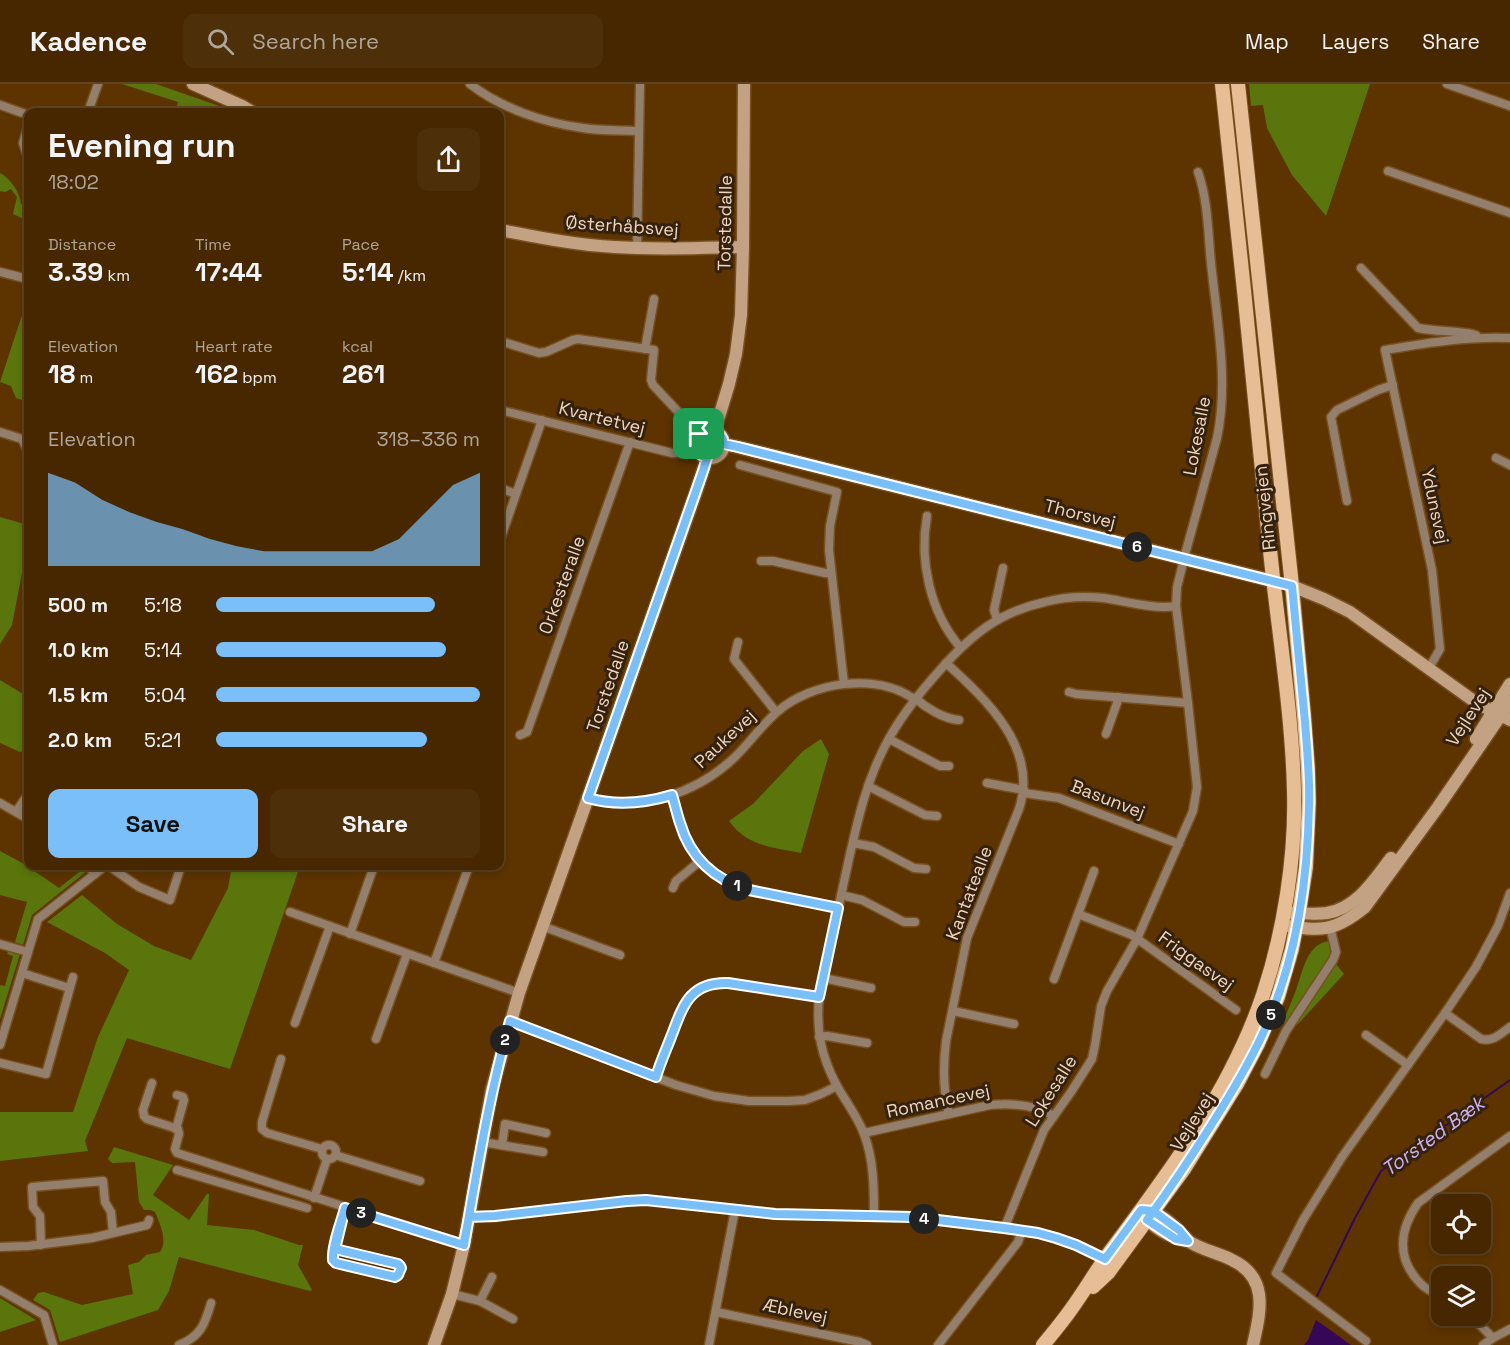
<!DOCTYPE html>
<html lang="en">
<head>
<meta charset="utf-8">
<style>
	body { margin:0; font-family:"Space Grotesk",sans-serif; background:#4d2f0a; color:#f1f3f6; height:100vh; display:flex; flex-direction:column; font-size:22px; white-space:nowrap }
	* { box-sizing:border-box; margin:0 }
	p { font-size:20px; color:#b0a599 }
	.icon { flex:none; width:33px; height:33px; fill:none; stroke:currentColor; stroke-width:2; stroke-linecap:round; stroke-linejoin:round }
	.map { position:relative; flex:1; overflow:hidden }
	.panel { position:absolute; left:24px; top:24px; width:480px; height:762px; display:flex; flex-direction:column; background:#462700; border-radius:12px; box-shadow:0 3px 9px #0003,0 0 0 2px #5e4422 }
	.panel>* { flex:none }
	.fabs { position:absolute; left:1431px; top:1110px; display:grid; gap:12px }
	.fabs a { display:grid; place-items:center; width:60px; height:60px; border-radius:12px; background:#462700; box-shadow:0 3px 9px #0003,0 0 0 2px #5e4422; font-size:30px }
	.pin { position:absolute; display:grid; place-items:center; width:51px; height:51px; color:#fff; margin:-26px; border-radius:12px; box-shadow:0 3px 9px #0006 }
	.km { position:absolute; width:30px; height:30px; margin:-15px; border-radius:50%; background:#222; color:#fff; font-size:16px; line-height:30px; text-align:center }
	.round { display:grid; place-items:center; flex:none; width:63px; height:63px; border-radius:12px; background:#4d2f0a }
	.head { display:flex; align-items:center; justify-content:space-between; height:102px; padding:0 24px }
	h1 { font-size:33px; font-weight:700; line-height:45px }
	.stats { display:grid; grid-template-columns:repeat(3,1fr); gap:9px; height:102px; padding:6px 24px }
	.stats div { display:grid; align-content:center }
	.stats b { font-size:26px; font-weight:700 }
	.stats small { font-size:16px; font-weight:400 }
	.stats p { font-size:16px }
	.chart { height:168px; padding:12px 24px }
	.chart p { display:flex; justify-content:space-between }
	.chart svg { width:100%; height:108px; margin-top:6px; fill:#7abff8; opacity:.7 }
	.button { display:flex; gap:12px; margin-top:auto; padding:12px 24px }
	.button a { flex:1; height:69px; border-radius:12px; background:#7abff8; color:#111; font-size:24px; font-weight:700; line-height:69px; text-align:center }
	.button a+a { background:#4d2f0a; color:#f1f3f6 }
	ul { padding:0 24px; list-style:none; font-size:20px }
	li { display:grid; grid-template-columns:96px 72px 1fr; align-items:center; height:45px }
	li i { height:15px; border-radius:8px; background:#7abff8 }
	header { display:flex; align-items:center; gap:36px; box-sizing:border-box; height:84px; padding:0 30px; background:#462700; border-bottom:2px solid #5e4422 }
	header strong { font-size:28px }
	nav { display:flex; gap:33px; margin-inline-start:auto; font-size:21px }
	.search { width:420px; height:54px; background:#4d2f0a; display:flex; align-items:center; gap:15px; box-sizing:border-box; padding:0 21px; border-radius:12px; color:#b0a599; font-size:22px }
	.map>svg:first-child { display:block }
	.green { fill:#59750b }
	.water { fill:#360757 }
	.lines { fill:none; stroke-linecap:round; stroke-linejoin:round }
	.stream { stroke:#360757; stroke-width:2 }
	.street-casing { stroke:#775122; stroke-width:11 }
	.secondary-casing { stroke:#775122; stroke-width:15 }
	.primary-casing { stroke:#775122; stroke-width:16 }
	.street { stroke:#947f6c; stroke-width:8 }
	.secondary { stroke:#c3a284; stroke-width:12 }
	.primary { stroke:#e7bd96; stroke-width:14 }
	.route-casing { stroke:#fff; stroke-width:12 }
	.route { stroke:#7abff8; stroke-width:8 }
	.labels { text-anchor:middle; stroke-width:6; stroke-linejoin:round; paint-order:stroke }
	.street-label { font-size:18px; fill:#f0d6bf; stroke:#34210e }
	.water-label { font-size:20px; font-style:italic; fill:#ceb1f2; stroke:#34210e }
</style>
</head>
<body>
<header>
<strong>Kadence</strong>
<div class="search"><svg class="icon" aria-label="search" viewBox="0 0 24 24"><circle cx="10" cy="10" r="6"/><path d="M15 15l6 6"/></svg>Search here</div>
<nav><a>Map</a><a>Layers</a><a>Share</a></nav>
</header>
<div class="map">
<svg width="1510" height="1261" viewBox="0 0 1510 1261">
	<rect width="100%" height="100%" fill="#5d3400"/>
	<g class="green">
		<polygon points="122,0 156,0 225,24 232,28 175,28 178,18"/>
		<polygon points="1249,0 1370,0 1326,132 1292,91 1267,44 1263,21 1251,22"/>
		<path d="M0,89c10,5 21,21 21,31l7,3v14l-15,-7 4,-17 -6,-8 -6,3 -5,-1z"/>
		<polygon points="28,213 28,318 16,314 11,302 0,298"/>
		<polygon points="0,433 28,441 28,463 27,463 12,541 0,560"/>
		<polygon points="0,596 28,613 28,665 20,668 0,659"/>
		<path d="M821,655l8,15 -28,99c-29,-6 -53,-6 -72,-32l24,-17 50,-53z"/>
		<polygon points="0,767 24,780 59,804 83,785 87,787 32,831 23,861 15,858 27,818 0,811"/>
		<polygon points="232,782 300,782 230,985 127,954 85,1057 88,1067 0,1077 0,1028 73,1028 98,953 129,886 105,869 47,838 82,811 117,840 154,862 191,876 228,804"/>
		<path d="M1330,857v16l-43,66 -4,-1c4,-10 9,-21 13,-32 7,-18 10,-47 34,-49z"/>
		<polygon points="9,866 20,870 0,935 0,901 5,902 13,872 7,870"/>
		<polygon points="1336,880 1344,890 1298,940 1293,939 1318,901"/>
		<path d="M114,1063l59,18 -20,30 36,25 18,-26h2l-2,31 47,5 45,15h4l-5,20 14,25 -2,1 -131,-34 -10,34 -11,19 -98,32 -10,-32 -17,-10 5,-7 6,-1 38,13 51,-11 -5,-29 11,-3 7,-7 14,-3c8,-11 0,-28 -5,-40l-5,-2h-6l-5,-8 -4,-40 -23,1 -4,-4z"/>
		<polygon points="0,1214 36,1236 0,1248"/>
	</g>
	<polygon class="water" points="1316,1236 1351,1261 1304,1261 1308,1256"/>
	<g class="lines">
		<polyline class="stream" points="1317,1212 1355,1134 1381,1087 1510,996"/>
		<g class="street-casing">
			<g id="street">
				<path d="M470,0c31,24 74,39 113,44 18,3 38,2 56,3"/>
				<polyline points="1447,0 1510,22"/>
				<polyline points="0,21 28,31"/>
				<polyline points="88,28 98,0"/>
				<polyline points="28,42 23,59 26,68 28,69"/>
				<polyline points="1388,87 1510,129"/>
				<polyline points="637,164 640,0"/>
				<path d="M1361,184l57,60c19,4 39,2 58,7"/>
				<polyline points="0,188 28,195"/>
				<polyline points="500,257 539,269 546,268 573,256 578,255 654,266 651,296 653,301 699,350"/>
				<polyline points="645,265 654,215"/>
				<polyline points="500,326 672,369 682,369 696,365"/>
				<polyline points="0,348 22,355 28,367"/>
				<polyline points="1496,374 1510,381"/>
				<polyline points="740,381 837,408 830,442 829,466 844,600"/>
				<polyline points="500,404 516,410"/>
				<polyline points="1347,417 1331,333 1337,326 1378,306 1393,301"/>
				<path d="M927,432c-8,45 3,96 33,131"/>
				<polyline points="500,456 542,336"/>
				<polyline points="761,477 773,477 825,489 830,489"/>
				<polyline points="997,535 994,526 1003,484"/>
				<polyline points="738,558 734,575 776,628"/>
				<path d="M946,579c41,37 93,86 73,146l-52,129 -21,103c-3,24 -3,49 3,73"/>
				<path d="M1429,584l11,-19 -8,-79 -47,-220c42,-7 83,-14 125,-12"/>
				<polyline points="1069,608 1076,610 1188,619"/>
				<path d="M915,614c11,10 29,21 44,22"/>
				<polyline points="1106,650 1117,619 1118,613"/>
				<polyline points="520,651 527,648 630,358"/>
				<polyline points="889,655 940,682 949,682"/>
				<polyline points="987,699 1024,706"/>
				<polyline points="868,702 925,731 937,732"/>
				<polyline points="1024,709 1059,714 1179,760"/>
				<path d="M672,711c3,10 5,19 8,28 10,34 34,57 69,66l89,19"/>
				<path d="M588,714c52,15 110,-5 148,-42 14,-14 26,-31 41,-44 34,-30 99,-40 137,-13"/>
				<polyline points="0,719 28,735"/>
				<polyline points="16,728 28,710"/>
				<polyline points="853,759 874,763 914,784 926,785"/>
				<polyline points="88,782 95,790"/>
				<polyline points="109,782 139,803 170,816 181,782"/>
				<polyline points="673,804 676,797 700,777"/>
				<polyline points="841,811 862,816 904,838 915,838"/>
				<polyline points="290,828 519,909"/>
				<polyline points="1078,830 1132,851 1236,926"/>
				<polyline points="542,842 620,871"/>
				<polyline points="350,850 374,782"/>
				<polyline points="0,860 28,868"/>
				<polyline points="434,879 469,782"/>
				<polyline points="22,889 69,904"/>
				<polyline points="823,894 871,904"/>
				<polyline points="1054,895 1094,787"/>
				<polyline points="953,927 1014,940"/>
				<path d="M1445,929l36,26c12,3 19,-5 29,-12"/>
				<polyline points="510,937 676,1001 714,1012 749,1017 789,1017 805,1016 821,1010 837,1002"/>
				<polyline points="295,939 330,842"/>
				<polyline points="1366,951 1408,981"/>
				<polyline points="819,953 827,952 867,959"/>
				<polyline points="376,955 407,870"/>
				<polyline points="0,961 38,835 105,782"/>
				<polyline points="281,975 262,1038 262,1045 267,1049 322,1065"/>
				<polyline points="0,979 46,990 73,893"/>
				<polyline points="1265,990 1286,947 1333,876 1336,868 1330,843"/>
				<path d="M656,993c4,-14 10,-27 15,-40 12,-30 18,-56 57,-54l91,14"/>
				<polyline points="152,999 143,1026 144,1032 147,1035 178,1045 179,1050 175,1065 177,1069 464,1161"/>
				<polyline points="176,1045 184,1016 183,1013 177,1011"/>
				<path d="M864,1049l126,-28c22,-2 44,-1 64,11"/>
				<polyline points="482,1058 543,1068"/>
				<circle cx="329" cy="1068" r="7"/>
				<polyline points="502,1061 505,1040 546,1049"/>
				<polyline points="335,1071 420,1097"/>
				<polyline points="177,1086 307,1124"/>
				<polyline points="314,1114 327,1075"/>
				<path d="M874,1132c0,-27 0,-56 -10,-82 -6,-17 -18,-32 -27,-48 -16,-30 -21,-55 -18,-89 9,-43 19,-86 28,-129 10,-46 20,-92 44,-133 14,-24 31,-45 49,-65 31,-35 59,-58 105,-68 18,-5 39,-6 59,-4 20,3 52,12 72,8"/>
				<path d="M469,1133h26l132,-16 19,-1 129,14 138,3 125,16c23,6 47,13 67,26"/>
				<path d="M1004,1145l40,-99 27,-38 21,-33 3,-14 6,-39 6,-15 30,-52 56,-128 4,-24 -9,-84 -12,-97 1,-19 9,-36 31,-113c12,-57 0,-117 -6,-175 -3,-30 -3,-63 -13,-91"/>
				<polyline points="41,1161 40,1132 33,1123 32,1103 103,1097 105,1118 111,1128 113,1149"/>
				<polyline points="0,1163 28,1162 92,1154 147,1141 149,1136"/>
				<path d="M335,1165l63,15 2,3 -2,9 -3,1 -61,-15c-3,-10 8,-42 11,-55"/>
				<polyline points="0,1206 44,1231 53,1261"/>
				<polyline points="452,1210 480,1217 513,1235"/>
				<path d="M1442,1213c-7,-4 -15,-7 -21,-13 -25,-25 -22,-54 -3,-81l92,-67"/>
				<polyline points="480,1217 492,1193"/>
				<polyline points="716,1228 860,1258 867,1261"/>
				<polyline points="1471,1232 1493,1254"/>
				<polyline points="1366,1257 1276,1189 1303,1136 1342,1073 1445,929 1476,883 1498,842 1510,809"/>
				<path d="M179,1261c22,-9 26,-21 32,-42"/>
				<polyline points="709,1261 735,1126"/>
				<polyline points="938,1261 1018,1158 1022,1147"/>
				<polyline points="1483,1261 1493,1254 1510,1245"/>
			</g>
		</g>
		<g class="secondary-casing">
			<g id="secondary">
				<polyline points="193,0 242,22 252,28"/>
				<path d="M500,146c37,7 75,15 114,17 43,3 86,1 129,0"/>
				<circle cx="710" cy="360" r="14"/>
				<polyline points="715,346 729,300 736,270 741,231 743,163 744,0"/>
				<polyline points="724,360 738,363 1273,497"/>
				<polyline points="1292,502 1324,515 1350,528 1478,620 1510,636"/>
				<polyline points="1476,655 1510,600"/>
				<path d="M1284,828c14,1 29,3 43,1 30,-5 47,-33 64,-55"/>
				<path d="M1281,841c40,6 52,8 84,-18l73,-100 72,-105"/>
				<path d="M1146,1126c12,2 25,13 34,22 3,3 6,7 10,10 12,8 29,11 42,18 38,18 28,53 21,85"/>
				<path d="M1143,1128c8,16 28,26 45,29"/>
				<polyline points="434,1261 452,1210 464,1161 492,1005 519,909 696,408 707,374"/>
			</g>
		</g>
		<g class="primary-casing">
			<g id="primary">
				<polyline points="1093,1203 1108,1189 1184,1085 1237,1000 1258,960 1278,913 1292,865 1299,829 1306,783 1309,718 1308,684 1304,631 1292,502 1238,0"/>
				<path d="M1043,1261c10,-12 20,-24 29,-37 13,-18 24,-37 37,-55 60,-80 122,-163 154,-258 21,-63 33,-139 31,-205 -2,-80 -16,-160 -24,-240 -15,-155 -31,-311 -48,-466"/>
			</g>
		</g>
		<use href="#street" class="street"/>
		<use href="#secondary" class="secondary"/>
		<use href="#primary" class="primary"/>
	</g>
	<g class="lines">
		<g class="route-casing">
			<path id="route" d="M699,350c-7,10 -4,20 8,24l-4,13 -115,327c28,8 57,5 84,-3 3,10 5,19 8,28 10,34 34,57 69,67l89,18 -19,89 -91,-14c-39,-1 -45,23 -57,54 -5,13 -11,26 -15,40l-146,-56c-21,74 -33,149 -46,224l-119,-37 -10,41 63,15 2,2 1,2 -3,7 -3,2 -59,-14 -3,-3c-1,-15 8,-37 12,-52l119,37v-3l5,-25 26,-1 132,-15 19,-1 129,14 138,3 91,11 34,5 18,5 20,7 29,14 36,-49 12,1 26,19 9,11 -12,-2 -29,-19c26,-35 50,-72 73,-109 18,-29 35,-58 48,-89 29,-68 40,-144 41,-218 1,-27 -2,-54 -4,-82 -4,-45 -9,-90 -13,-136l-554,-139 -14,-3c-2,-13 -14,-18 -25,-10"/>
		</g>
		<use href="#route" class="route"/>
	</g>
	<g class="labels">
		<g class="street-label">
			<text transform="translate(725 139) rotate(-89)" y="6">Torstedalle</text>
			<text transform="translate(622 142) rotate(4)" y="6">Østerhåbsvej</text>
			<text transform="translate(602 334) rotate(14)" y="6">Kvartetvej</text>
			<text transform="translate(1197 352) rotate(-79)" y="6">Lokesalle</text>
			<text transform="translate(1435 422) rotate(78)" y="6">Ydunsvej</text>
			<text transform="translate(1265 424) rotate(-96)" y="6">Ringvejen</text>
			<text transform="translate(1080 430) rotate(14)" y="6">Thorsvej</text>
			<text transform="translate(562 501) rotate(-70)" y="6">Orkesteralle</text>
			<text transform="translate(608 602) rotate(-71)" y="6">Torstedalle</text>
			<text transform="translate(1468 633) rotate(-57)" y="6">Vejlevej</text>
			<text transform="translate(725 655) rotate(-43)" y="6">Paukevej</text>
			<text transform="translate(1108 715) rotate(21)" y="6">Basunvej</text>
			<text transform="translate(969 809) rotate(-69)" y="6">Kantatealle</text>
			<text transform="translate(1196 877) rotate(36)" y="6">Friggasvej</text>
			<text transform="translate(1051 1007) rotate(-58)" y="6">Lokesalle</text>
			<text transform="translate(938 1017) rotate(-12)" y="6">Romancevej</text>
			<text transform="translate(1192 1038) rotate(-58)" y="6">Vejlevej</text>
			<text transform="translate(795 1227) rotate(12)" y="6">Æblevej</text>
		</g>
		<g class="water-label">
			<text transform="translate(1433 1052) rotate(-36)" y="7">Torsted Bæk</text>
		</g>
	</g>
</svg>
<div class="fabs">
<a><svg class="icon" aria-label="locate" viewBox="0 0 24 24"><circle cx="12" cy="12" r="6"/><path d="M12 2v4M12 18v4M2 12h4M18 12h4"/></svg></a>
<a><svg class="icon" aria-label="layers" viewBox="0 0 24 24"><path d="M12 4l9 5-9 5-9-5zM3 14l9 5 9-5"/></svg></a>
</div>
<div class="pin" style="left:699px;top:350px;background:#1e9e55"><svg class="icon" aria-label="arrive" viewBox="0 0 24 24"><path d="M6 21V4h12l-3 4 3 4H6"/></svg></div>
<b class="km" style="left:737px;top:802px">1</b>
<b class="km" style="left:505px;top:956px">2</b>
<b class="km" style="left:361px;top:1129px">3</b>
<b class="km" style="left:924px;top:1135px">4</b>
<b class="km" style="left:1271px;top:931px">5</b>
<b class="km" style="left:1137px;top:463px">6</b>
<section class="panel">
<div class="head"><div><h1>Evening run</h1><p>18:02</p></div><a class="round"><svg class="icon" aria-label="share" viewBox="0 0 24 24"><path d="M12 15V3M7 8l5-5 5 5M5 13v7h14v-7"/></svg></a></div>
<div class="stats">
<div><p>Distance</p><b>3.39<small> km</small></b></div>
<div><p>Time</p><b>17:44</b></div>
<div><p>Pace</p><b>5:14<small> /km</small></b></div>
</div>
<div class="stats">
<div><p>Elevation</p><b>18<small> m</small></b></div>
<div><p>Heart rate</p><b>162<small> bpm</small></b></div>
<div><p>kcal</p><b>261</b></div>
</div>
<div class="chart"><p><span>Elevation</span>318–336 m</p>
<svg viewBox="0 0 160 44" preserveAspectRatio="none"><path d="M0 44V6L10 10L20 17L30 22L40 26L50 29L60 33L70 36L80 38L90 38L100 38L110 38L120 38L130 33L140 22L150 11L160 6V44z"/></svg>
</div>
<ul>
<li><b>500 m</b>5:18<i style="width:83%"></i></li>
<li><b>1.0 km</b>5:14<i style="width:87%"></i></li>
<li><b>1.5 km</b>5:04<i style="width:100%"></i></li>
<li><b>2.0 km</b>5:21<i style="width:80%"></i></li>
</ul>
<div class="button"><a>Save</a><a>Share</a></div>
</section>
</div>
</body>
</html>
